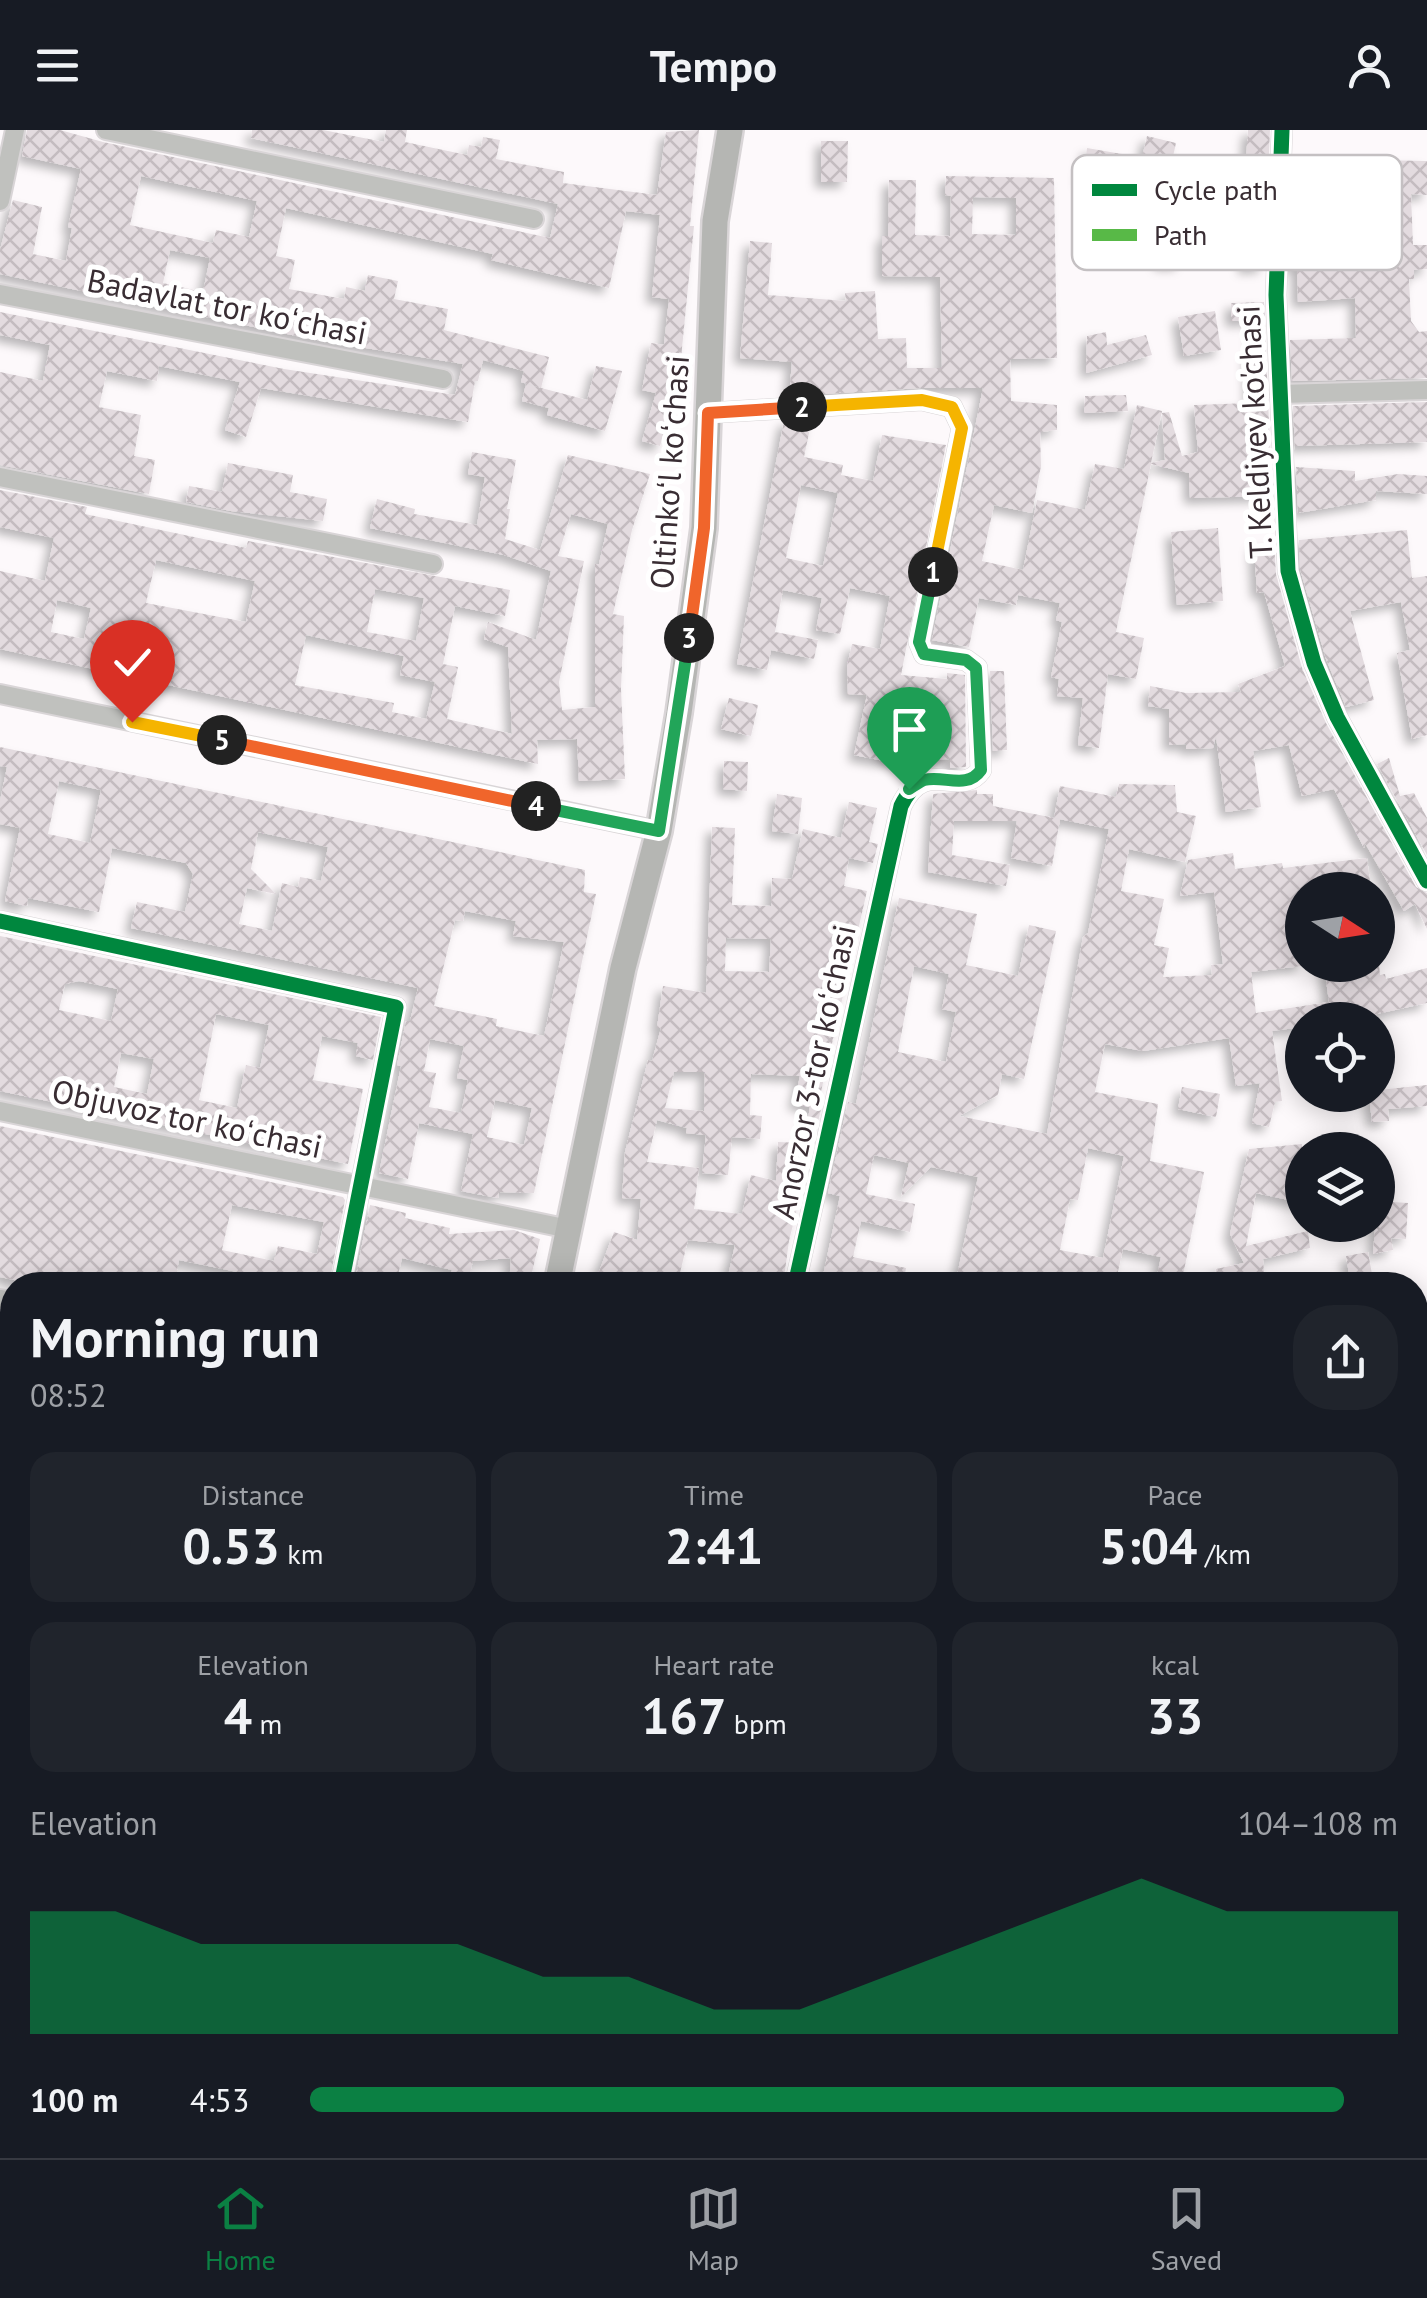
<!DOCTYPE html>
<html lang="en">
<head>
<meta charset="utf-8">
<style>
	body { margin:0; font-family:"PT Sans",sans-serif; background:#20242c; color:#f1f3f6; height:100vh; display:flex; flex-direction:column; font-size:38px; white-space:nowrap }
	* { box-sizing:border-box; margin:0 }
	p { font-size:32px; color:#9ea1a6 }
	.icon { flex:none; width:55px; height:55px; fill:none; stroke:currentColor; stroke-width:2; stroke-linecap:round; stroke-linejoin:round }
	.map { position:relative; flex:1; overflow:hidden }
	.side { position:absolute; left:0px; top:1142px; width:1428px; height:888px; display:flex; flex-direction:column; background:#171b24; border-radius:40px 40px 0 0; box-shadow:0 5px 25px #0003 }
	.side>* { flex:none }
	.needle { width:65px; rotate:102deg }
	.controls { position:absolute; left:1285px; top:742px; display:grid; gap:20px }
	.controls a { display:grid; place-items:center; width:110px; height:110px; border-radius:50%; background:#171b24; box-shadow:0 5px 25px #0003; font-size:50px }
	.pin { position:absolute; display:grid; place-items:center; width:85px; height:85px; color:#fff; margin:-102px -42px; border-radius:50% 50% 50% 0; rotate:-45deg; box-shadow:0 0 10px #0007 }
	.pin .icon { rotate:45deg }
	.km { position:absolute; width:50px; height:50px; margin:-25px; border-radius:50%; background:#222; color:#fff; font-size:28px; line-height:50px; text-align:center }
	.round { display:grid; place-items:center; flex:none; width:105px; height:105px; border-radius:40px; background:#20242c }
	.headline { display:flex; align-items:center; justify-content:space-between; height:170px; padding:0 30px }
	h1 { font-size:55px; font-weight:600; line-height:75px }
	.stats { display:grid; grid-template-columns:repeat(3,1fr); gap:15px; height:170px; padding:10px 30px }
	.stats div { display:grid; align-content:center; border-radius:25px; background:#20242c; text-align:center }
	.stats b { font-size:50px; font-weight:600 }
	.stats small { font-size:28px; font-weight:400 }
	.stats p { font-size:28px }
	.chart { height:280px; padding:20px 30px }
	.chart p { display:flex; justify-content:space-between }
	.chart svg { width:100%; height:180px; margin-top:10px; fill:#0b8043; opacity:.7 }
	ul { padding:0 30px; list-style:none; font-size:32px }
	li { display:grid; grid-template-columns:160px 120px 1fr; align-items:center; height:75px }
	li i { height:25px; border-radius:12px; background:#0b8043 }
	header { display:flex; justify-content:space-between; align-items:center; height:130px; padding:0 30px; background:#171b24; font-size:45px; font-weight:600 }
	.tab-bar { display:flex; justify-content:space-around; align-items:center; height:140px; border-top:2px solid #363941; background:#171b24; font-size:28px; color:#9ea1a6 }
	.tab-bar a { display:grid; justify-items:center; gap:5px }
	.tab-bar .active { color:#0b8043 }
	.map>svg:first-child { display:block }
	.building { fill:url(#building-cross-hatch); fill-rule:evenodd; filter:url(#shadow) }
	.lines { fill:none; stroke-linecap:round; stroke-linejoin:round }
	.minor-casing { stroke:#d9d5d7; stroke-width:22 }
	.secondary-casing { stroke:#d9d5d7; stroke-width:30 }
	.minor { stroke:#c0c1be; stroke-width:18 }
	.secondary { stroke:#b5b6b3; stroke-width:25 }
	.quiet { stroke:#58b947; stroke-width:12; stroke-dasharray:25 12; stroke-linecap:butt }
	.cycleway-casing { stroke:#fff; stroke-width:21 }
	.cycleway { stroke:#00873e; stroke-width:15 }
	.split-1-casing { stroke:#fff; stroke-width:20 }
	.split-2-casing { stroke:#fff; stroke-width:20 }
	.split-3-casing { stroke:#fff; stroke-width:20 }
	.split-4-casing { stroke:#fff; stroke-width:20 }
	.split-5-casing { stroke:#fff; stroke-width:20 }
	.split-6-casing { stroke:#fff; stroke-width:20 }
	.split-1 { stroke:#22a559; stroke-width:12 }
	.split-2 { stroke:#f5b400; stroke-width:12 }
	.split-3 { stroke:#f0652b; stroke-width:12 }
	.split-4 { stroke:#22a559; stroke-width:12 }
	.split-5 { stroke:#f0652b; stroke-width:12 }
	.split-6 { stroke:#f5b400; stroke-width:12 }
	.labels { text-anchor:middle; stroke-width:10; stroke-linejoin:round; paint-order:stroke }
	.street-label { font-size:32px; fill:#392d33; stroke:#fff }
	.key { fill:#fff; stroke:#c4c0c2; stroke-width:2.5 }
	.key-label { font-size:28px; fill:#392d33 }
</style>
</head>
<body>
<header><svg class="icon" aria-label="menu" viewBox="0 0 24 24"><path d="M4 6h16M4 12h16M4 18h16"/></svg>Tempo<svg class="icon" aria-label="person" viewBox="0 0 24 24"><circle cx="12" cy="8" r="4"/><path d="M4 21q1-7 8-7t8 7"/></svg></header>
<div class="map">
<svg width="1427" height="2028" viewBox="0 0 1427 2028">
	<defs>
		<pattern id="building-cross-hatch" width="8" height="8" patternUnits="userSpaceOnUse" patternTransform="scale(2.5)"><rect width="8" height="8" fill="#e3dbdf"/><path d="M0 0l8 8M0 8l8-8" fill="none" stroke="#c4bcc0"/></pattern>
		<filter id="shadow"><feDropShadow dx="-6" dy="6" stdDeviation="5" flood-color="#0004"/></filter>
	</defs>
	<rect width="100%" height="100%" fill="#fdf9fb"/>
	<g class="building">
		<path d="M27,0h33l43,12 447,96 8,-34 -307,-66 1,-8h71l61,12 2,-12h21l-2,12 62,13 2,-10 12,2 2,-10 17,3 -4,19 68,13 -1,11 94,12 9,-63 33,-2 -9,96h4l-15,153 -19,67 -18,-5 14,-48 -14,-3 9,-47 13,2 5,-46 -17,-2 8,-82 -34,-4 -17,77 -118,-28 2,-6 -207,-46 -10,48 19,4 -6,29 55,10 2,-12 19,4 3,-16 30,6 -4,18 54,10 -4,21 105,27 -8,31 -20,-6 3,-11 -41,-11 -5,21h-3l-7,41 -207,-34 -15,49 -21,-7 15,-48 -81,-16 -2,15 -50,-10 -8,36 42,8 -7,41 21,4 -6,34 -149,-29v-93l43,9 7,-36 -50,-10v-23l284,57 171,26 8,-31 -152,-25 -311,-65v-24l13,-50 29,7 -9,47 33,7 6,-33 -4,-1 13,-58 -59,-13zM141,46l116,25 -8,36 -33,-7 -3,13 -83,-18zM170,120l40,8 -7,34 -40,-9z"/>
		<polygon points="1248,0 1270,0 1264,137 1244,138 1244,120 1181,120 1181,134 1160,134 1160,100 1217,100 1225,43 1245,46"/>
		<polygon points="1147,6 1176,13 1168,49 1139,42"/>
		<polygon points="821,11 848,11 847,52 821,52"/>
		<polygon points="1087,18 1122,24 1117,55 1082,50"/>
		<polygon points="1375,30 1427,31 1427,65 1411,64 1413,115 1427,115 1427,139 1414,140 1414,149 1409,149 1411,191 1419,202 1427,201 1427,248 1292,251 1290,210 1356,208 1355,168 1298,172 1297,137 1290,137 1292,67 1328,65 1329,88 1314,89 1315,122 1389,120 1388,86 1373,87"/>
		<path d="M946,46l108,2 3,180 -47,1 1,42 46,4v25l-17,2 1,34 -9,47 -38,-8 -12,56 41,9 14,-70 48,10 10,-46 29,5 13,-64 25,6 -11,52 14,-3 -3,-47 7,-1 13,44 16,-4 -4,-47 56,-2 -1,-50h6l-1,-33 -23,1v-18l33,-1 8,194 -82,2 -1,-25 -38,-9 -35,168 28,6 -8,41 -28,-5 -9,74 -21,-3 5,-47 -26,-2 2,-17 -8,-2 11,-55 -6,-2 4,-17 -42,-8 -2,10 -37,-7 -10,49 -37,-7 51,-252h-62l-132,8 3,-34 -52,-4 10,-117 22,2 -4,52 78,6 -1,-8 30,-2 3,48 28,-1 1,30h35l-2,-91 -58,-1v-40h6l1,-56h27l-1,55 35,1 1,-40 -6,-1zM973,67l43,1v37l-44,-1z"/>
		<polygon points="1215,181 1221,220 1184,226 1178,187"/>
		<polygon points="1106,202 1107,215 1146,205 1152,225 1086,243 1087,206"/>
		<polygon points="596,236 622,241 605,301 547,285 549,278 522,271 526,254 587,270"/>
		<polygon points="1126,265 1128,281 1084,283 1085,266"/>
		<polygon points="1427,272 1427,312 1295,316 1295,320 1293,276"/>
		<path d="M812,289l-8,38 39,8 -2,10 32,6 9,-46 64,10 -45,230 46,4v-6l18,2 1,92 -16,1v-9l-66,2 -30,-6 13,-60 -19,-1 -1,-28 5,-22 28,5 10,-53 -40,-8 -10,46 -24,-4 6,-32 -39,-8 -8,42 43,8 -4,19 -43,-9 -4,20 -30,-6 47,-243zM801,355l37,8 -15,73 -37,-8z"/>
		<path d="M472,322l44,8 -9,49h3l-5,30 35,11 28,-95 82,19 -18,56 -19,84 11,2 -3,73 4,90 -46,2 -2,-42 -40,1 1,24 -538,-115v-78l45,10 9,-43 -54,-11v-37l87,17 -2,7 161,34 2,-7 262,49 -5,26 -50,-10 -12,58 15,3 -11,52 65,15 -4,-87 -24,-8 4,-17 48,18 15,-69 -47,-16 -134,-27 7,-29 38,10 -1,5 63,11 8,-48 -17,-3zM571,384l37,10 -9,40h-4v143l-33,3 -3,-28 25,-121 -26,-5zM156,430l99,21 -9,41 -100,-19zM375,459l49,9 -8,43 -49,-9zM57,470l34,8 -7,31 -33,-7zM306,505l98,21 -4,19 35,7 -9,37 -34,-7 2,-9 -99,-18z"/>
		<polygon points="228,333 293,345 290,362 327,369 323,391 231,381 186,372 189,356 222,362"/>
		<polygon points="1296,337 1355,341 1355,351 1398,344 1427,346 1427,364 1376,361 1376,370 1298,383"/>
		<polygon points="1218,398 1223,471 1177,475 1171,402"/>
		<polygon points="1407,400 1412,448 1427,446 1427,605 1412,609 1397,523 1410,520 1401,472 1350,481 1374,570 1346,577 1326,529 1300,439 1299,410"/>
		<polygon points="1274,413 1276,444 1302,538 1326,593 1416,757 1427,763 1427,799 1415,774 1404,781 1365,713 1364,718 1334,659 1302,666 1289,615 1253,621 1261,677 1226,682 1216,606 1213,618 1186,619 1186,614 1169,615 1169,579 1148,576 1150,556 1186,563 1241,562 1238,554 1285,536 1264,462 1257,463 1254,415"/>
		<polygon points="990,541 1004,541 1007,620 993,621"/>
		<polygon points="729,568 758,575 751,606 721,599"/>
		<path d="M0,617l585,123 -1,22 12,2 -62,299 -35,-1 -1,6 -37,-7 12,-57 -54,-11 -11,56 -29,-6 22,-107 -4,-1 9,-44h4l8,-33 -287,-60 6,-26 48,10 8,-38 -7,-11 -40,-8 -34,-7 -13,64 -71,-14 -1,8 -22,-5 15,-73 -20,-4v-23l7,-34 -7,-1zM59,651l42,9 -11,53 -42,-9zM258,702l70,15 -7,34 -21,-4 -2,10 -16,-4 -10,48 -33,-7 8,-36 29,6 -25,-25zM465,781l51,10 -3,15 51,6 -20,94 -48,-10 1,-7 -63,-13 21,-86 8,1zM430,909l34,7 -7,32 11,2 -7,33 -32,-6 7,-34 -12,-2zM495,970l37,8 -8,37 -51,-11 14,3z"/>
		<polygon points="1389,628 1400,666 1414,663 1427,688 1427,725 1377,634"/>
		<polygon points="724,631 748,632 747,661 723,659"/>
		<path d="M1119,654l56,1 2,27 19,4 -11,46 -56,-13 -8,42 43,8 -10,46 15,3 -6,29 49,-2 -1,-10 12,-1 -9,-72 -34,4 8,-36 45,-7 2,16 47,-6 1,5 84,-10 4,32h-69v76l-51,6 5,41 73,-11 -5,-37h55l1,10 5,-1 1,5 41,-11v35l-78,17h-47v7l-30,4 10,70 -7,1 -6,25 -17,-4 8,-40 -24,3 -7,-48 -86,13 -38,-7 -10,48 63,12 -8,57 54,11 -23,113h-26l6,-28 -38,-8 -8,36h-160l23,-108 -47,-10 -30,30 8,-34 -35,-8 -8,39 49,10 -5,28 -49,-11 -8,36 53,11 -3,17h-82l19,-89 -12,-3 20,-91 8,2 43,-206 78,16 -11,51 52,11 11,-51 27,6 -32,148 -22,-5 -4,21 -39,21 88,18 36,-197 5,-4 21,-104 -55,-11 6,-32 56,11zM914,836l35,8 -7,35 14,3 -10,50 -48,-10zM1088,1018l36,8 -21,102 -43,-8 10,-51 8,1z"/>
		<polygon points="977,660 977,664 993,664 993,676 1060,689 1052,736 1011,728 1017,691 954,691 952,725 1010,735 1006,756 928,742 933,664"/>
		<polygon points="777,664 802,668 798,704 772,701"/>
		<path d="M849,672l28,6 -8,34 9,2 -5,19 -24,-5 -5,28 23,5 -47,205 4,1 -35,144 -6,44h-57l9,-40 -47,-5 -11,45h-83l20,-53 23,8 4,-41 -19,-1 3,-46 23,-92 4,1 9,-33h-4l6,-42 43,7 6,-166 23,1 -3,77 39,1 1,-28 20,1 11,-50 38,9zM726,808l45,1 -2,33 -44,-1zM674,942h31l-1,39 -39,-3zM751,944l49,2 -6,28 16,3 -6,36 -26,-1 -2,39 -25,-6 -9,39 -48,-5 5,-41 -52,-6 10,-42 30,8 -1,5 20,2 -4,38 26,2 4,-38 28,2 2,-23 -12,-1z"/>
		<path d="M0,806l381,81 -8,43 -17,-4 2,-13 -36,-7 -9,44 50,9 -15,75 -348,-73zM79,851l39,8 -7,32 -52,-11 6,-26zM216,884l53,11 -9,43 -14,-3 -9,43 -38,-8zM121,923l33,6 -7,35 -33,-7z"/>
		<polygon points="1427,955 1427,976 1388,979 1389,991 1372,992 1369,965 1378,965 1378,960"/>
		<polygon points="1182,957 1220,964 1216,987 1178,979"/>
		<path d="M0,996l343,71 2,3 -16,85h-74l2,-9 -78,-16 -5,25h-136l-38,-8zM232,1075l92,17 -7,32 -39,-8 -4,15 -52,-11z"/>
		<polygon points="1302,1014 1302,1073 1256,1063 1246,1116 1308,1101 1310,1118 1263,1129 1265,1155 1214,1155 1216,1139 1244,1133 1230,1104 1249,1019"/>
		<polygon points="1378,1057 1394,1058 1393,1072 1408,1073 1406,1109 1391,1108 1393,1120 1373,1124"/>
		<polygon points="370,1075 406,1083 405,1088 450,1098 449,1104 514,1100 540,1109 529,1155 509,1155 511,1128 473,1131 467,1155 448,1155 452,1140 402,1128 396,1154 382,1151 381,1155 354,1155"/>
		<polygon points="1368,1122 1374,1155 1351,1155 1346,1126"/>
	</g>
	<g class="lines">
		<g class="minor-casing">
			<g id="minor">
				<polyline points="106,0 534,89"/>
				<polyline points="1282,0 1276,165 1288,441 1314,533 1337,587 1427,751"/>
				<polyline points="0,71 15,0"/>
				<polyline points="0,164 443,249"/>
				<polyline points="1280,264 1427,260"/>
				<path d="M708,283l214,-13 30,7 10,21 -43,214 5,12 42,6 11,8 4,102c-21,30 -55,-16 -80,36l-106,479"/>
				<polyline points="0,347 433,434"/>
				<polyline points="0,564 659,701"/>
				<polyline points="0,791 396,877 341,1155"/>
				<polyline points="0,981 569,1099"/>
				<polyline points="0,1169 12,1171"/>
				<polyline points="0,1382 12,1384"/>
				<polyline points="1415,1564 1427,1564"/>
				<path d="M1427,1624c-6,49 -16,99 0,147"/>
				<polyline points="1415,1929 1427,1931"/>
				<polyline points="0,1972 12,1975"/>
				<polyline points="152,2028 154,2018"/>
				<polyline points="611,2028 613,2018"/>
			</g>
		</g>
		<g class="secondary-casing">
			<g id="secondary">
				<polyline points="557,1155 623,838 659,701 679,583 704,398 715,91 730,0"/>
				<polyline points="373,2028 375,2018"/>
			</g>
		</g>
		<use href="#minor" class="minor"/>
		<use href="#secondary" class="secondary"/>
		<g class="quiet">
			<polyline points="1415,1564 1427,1564"/>
			<polyline points="611,2028 613,2018"/>
		</g>
		<g class="cycleway-casing">
			<g id="cycleway">
				<polyline points="1282,0 1276,165 1288,441 1314,533 1337,587 1427,751"/>
				<path d="M708,283l214,-13 30,7 10,21 -43,214 5,12 42,6 11,8 4,102c-21,30 -55,-16 -80,36l-106,479"/>
				<polyline points="0,791 396,877 341,1155"/>
			</g>
		</g>
		<use href="#cycleway" class="cycleway"/>
	</g>
	<g class="lines">
		<g class="split-1-casing">
			<path id="split-1" d="M909,659c3,-2 12,-8 15,-9 20,-5 43,10 57,-10l-5,-102 -10,-8 -42,-6 -5,-12 14,-70"/>
		</g>
		<g class="split-2-casing">
			<polyline id="split-2" points="802,277 922,270 952,277 962,298 933,442"/>
		</g>
		<g class="split-3-casing">
			<polyline id="split-3" points="689,508 704,398 708,283 802,277"/>
		</g>
		<g class="split-4-casing">
			<polyline id="split-4" points="536,676 659,701 689,508"/>
		</g>
		<g class="split-5-casing">
			<polyline id="split-5" points="222,610 536,676"/>
		</g>
		<g class="split-6-casing">
			<polyline id="split-6" points="132,592 222,610"/>
		</g>
		<use href="#split-1" class="split-1"/>
		<use href="#split-2" class="split-2"/>
		<use href="#split-3" class="split-3"/>
		<use href="#split-4" class="split-4"/>
		<use href="#split-5" class="split-5"/>
		<use href="#split-6" class="split-6"/>
	</g>
	<g class="labels">
		<g class="street-label">
			<text transform="translate(227 177) rotate(11)" y="11">Badavlat tor koʻchasi</text>
			<text transform="translate(1255 302) rotate(-93)" y="11">T. Keldiyev ko'chasi</text>
			<text transform="translate(670 342) rotate(-86)" y="11">Oltinkoʻl koʻchasi</text>
			<text transform="translate(814 942) rotate(-78)" y="11">Anorzor 3-tor koʻchasi</text>
			<text transform="translate(187 989) rotate(12)" y="11">Objuvoz tor koʻchasi</text>
		</g>
	</g>
	<rect x="1072" y="25" width="330" height="115" rx="15" class="key"/>
	<rect x="1092" y="54" width="45" height="12" fill="#00873e"/>
	<rect x="1092" y="99" width="45" height="12" fill="#58b947"/>
	<g class="key-label">
		<text x="1154" y="70">Cycle path</text>
		<text x="1154" y="115">Path</text>
	</g>
</svg>
<div class="controls">
<a><svg class="needle" viewBox="-14 -14 28 28"><path d="M0-13l5 13h-10z" fill="#e53935"/><path d="M0 13l5-13h-10z" fill="#9ea1a6"/></svg></a>
<a><svg class="icon" aria-label="locate" viewBox="0 0 24 24"><circle cx="12" cy="12" r="6"/><path d="M12 2v4M12 18v4M2 12h4M18 12h4"/></svg></a>
<a><svg class="icon" aria-label="layers" viewBox="0 0 24 24"><path d="M12 4l9 5-9 5-9-5zM3 14l9 5 9-5"/></svg></a>
</div>
<div class="pin" style="left:909px;top:659px;background:#1e9e55"><svg class="icon" aria-label="arrive" viewBox="0 0 24 24"><path d="M6 21V4h12l-3 4 3 4H6"/></svg></div>
<div class="pin" style="left:132px;top:592px;background:#d93025"><svg class="icon" aria-label="check" viewBox="0 0 24 24"><path d="M5 12l5 5 9-10"/></svg></div>
<b class="km" style="left:933px;top:442px">1</b>
<b class="km" style="left:802px;top:277px">2</b>
<b class="km" style="left:689px;top:508px">3</b>
<b class="km" style="left:536px;top:676px">4</b>
<b class="km" style="left:222px;top:610px">5</b>
<section class="side">
<div class="headline"><div><h1>Morning run</h1><p>08:52</p></div><a class="round"><svg class="icon" aria-label="share" viewBox="0 0 24 24"><path d="M12 15V3M7 8l5-5 5 5M5 13v7h14v-7"/></svg></a></div>
<div class="stats">
<div><p>Distance</p><b>0.53<small> km</small></b></div>
<div><p>Time</p><b>2:41</b></div>
<div><p>Pace</p><b>5:04<small> /km</small></b></div>
</div>
<div class="stats">
<div><p>Elevation</p><b>4<small> m</small></b></div>
<div><p>Heart rate</p><b>167<small> bpm</small></b></div>
<div><p>kcal</p><b>33</b></div>
</div>
<div class="chart"><p><span>Elevation</span>104–108 m</p>
<svg viewBox="0 0 160 44" preserveAspectRatio="none"><path d="M0 44V14L10 14L20 22L30 22L40 22L50 22L60 30L70 30L80 38L90 38L100 30L110 22L120 14L130 6L140 14L150 14L160 14V44z"/></svg>
</div>
<ul>
<li><b>100 m</b>4:53<i style="width:95%"></i></li>
</ul>
</section>
</div>
<nav class="tab-bar">
<a class="active"><svg class="icon" aria-label="home" viewBox="0 0 24 24"><path d="M3 11l9-7 9 7M6 9v11h12V9"/></svg>Home</a>
<a><svg class="icon" aria-label="map" viewBox="0 0 24 24"><path d="M3 6l6-2 6 2 6-2v14l-6 2-6-2-6 2zM9 4v14M15 6v14"/></svg>Map</a>
<a><svg class="icon" aria-label="saved" viewBox="0 0 24 24"><path d="M7 4h10v16l-5-4-5 4z"/></svg>Saved</a>
</nav>
</body>
</html>
